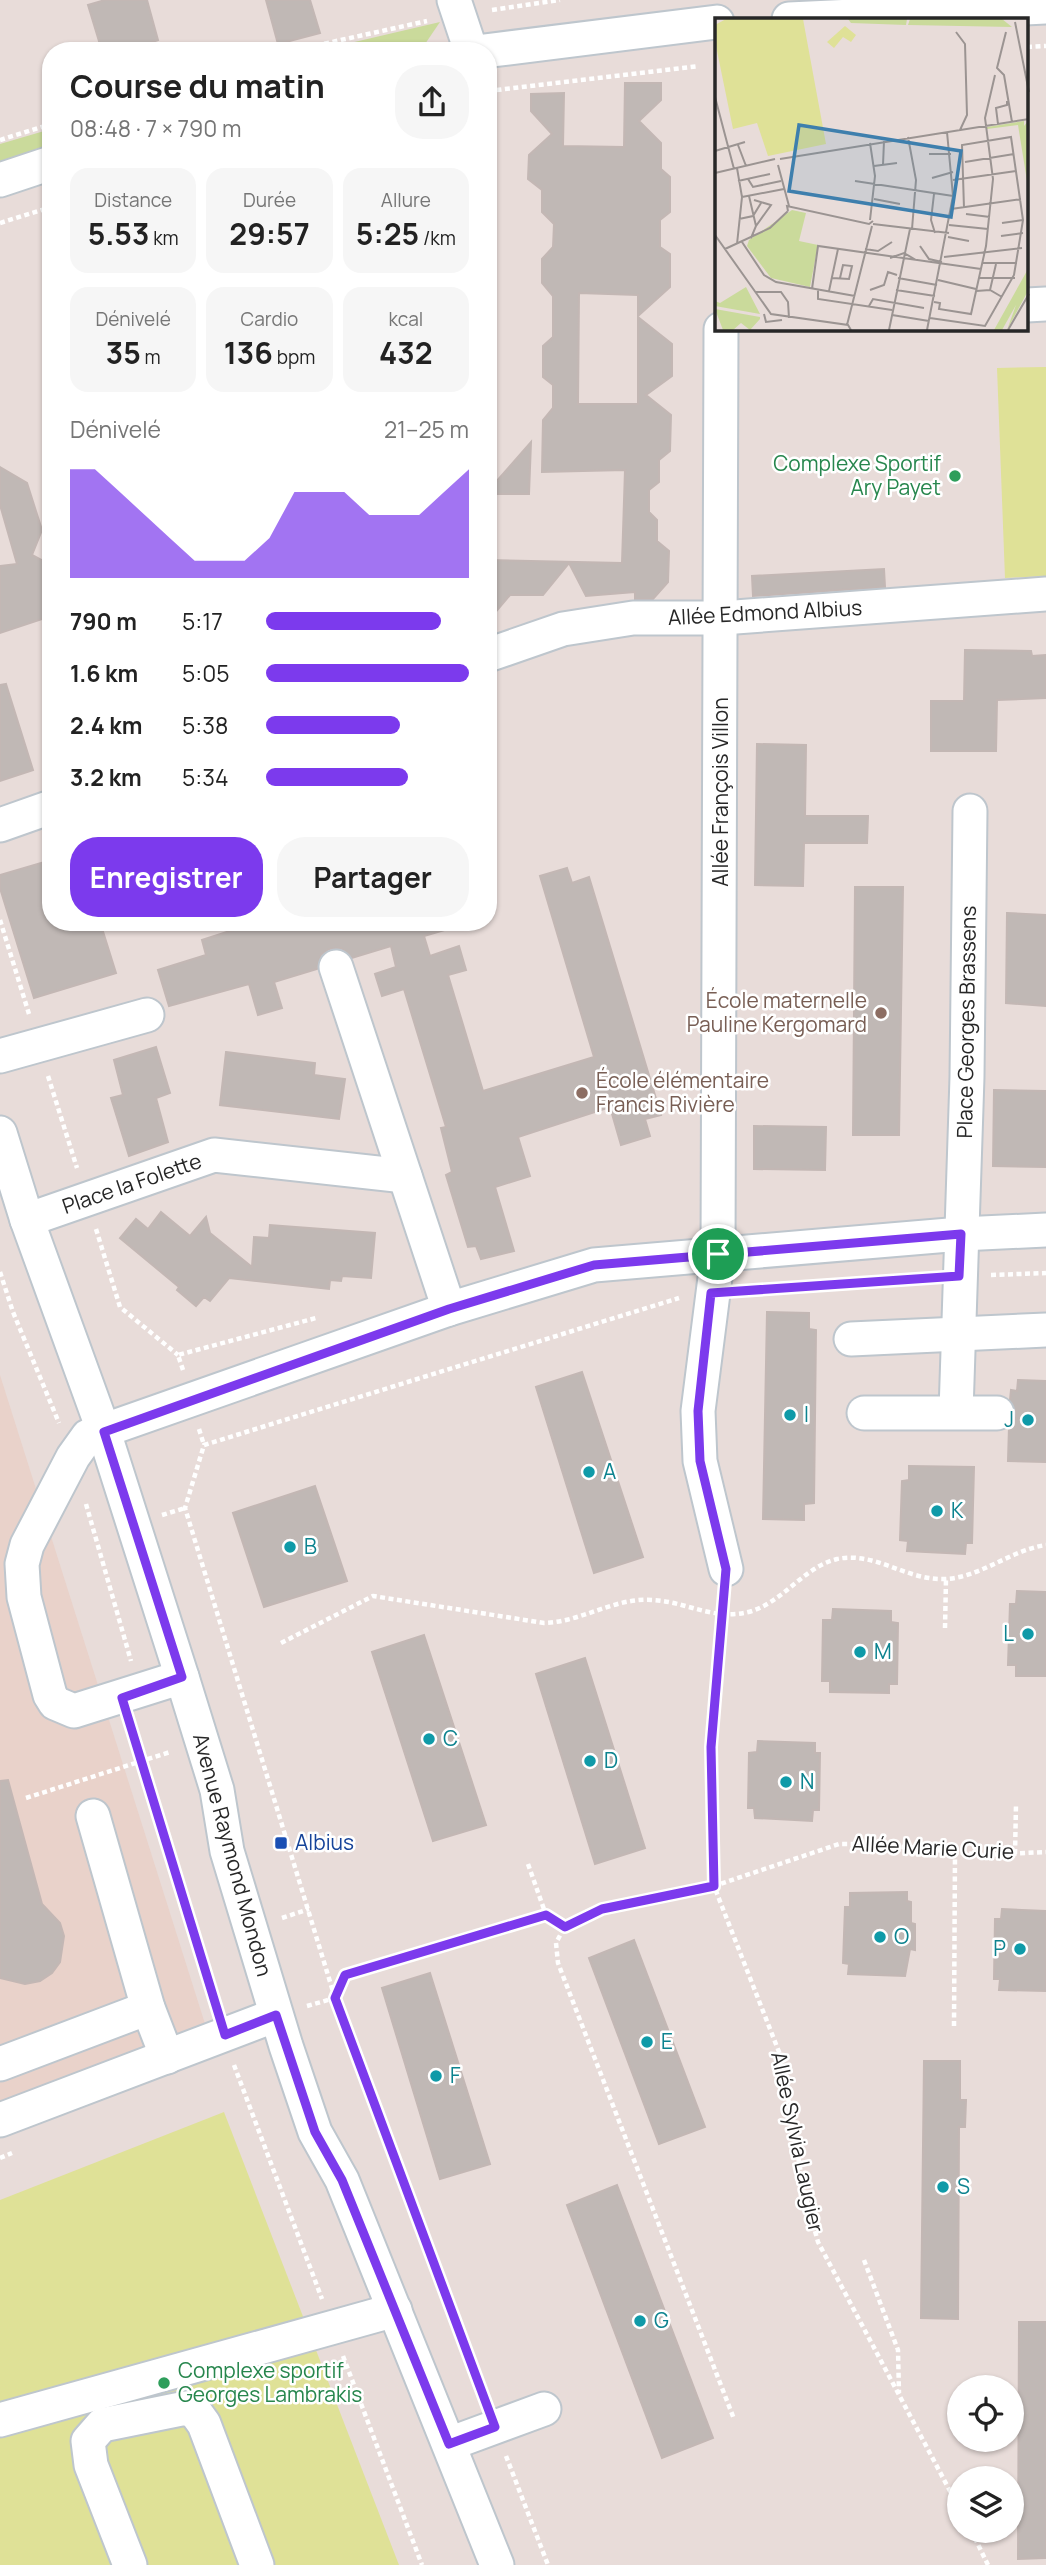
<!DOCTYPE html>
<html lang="fr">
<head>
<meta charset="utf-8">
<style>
	body { margin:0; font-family:Manrope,sans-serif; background:#f6f6f6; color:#222; height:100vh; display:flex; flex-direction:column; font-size:26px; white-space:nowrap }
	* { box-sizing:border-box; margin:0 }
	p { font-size:23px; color:#767676 }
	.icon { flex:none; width:38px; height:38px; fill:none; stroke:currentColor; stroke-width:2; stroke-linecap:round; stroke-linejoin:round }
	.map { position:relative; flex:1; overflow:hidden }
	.sheet { position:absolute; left:42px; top:42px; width:455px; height:889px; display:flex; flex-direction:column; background:#fff; border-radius:28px; box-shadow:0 2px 5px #0004 }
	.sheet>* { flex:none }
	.fabs { position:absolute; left:947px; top:2375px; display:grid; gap:14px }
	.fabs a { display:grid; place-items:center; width:77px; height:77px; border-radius:50%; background:#fff; box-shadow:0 2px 5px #0004; font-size:35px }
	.pin { position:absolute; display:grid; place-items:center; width:60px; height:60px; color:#fff; margin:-30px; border:4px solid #fff; border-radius:50%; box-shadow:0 2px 7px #0007 }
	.round { display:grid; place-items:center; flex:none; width:74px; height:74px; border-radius:28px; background:#f6f6f6 }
	.summary { display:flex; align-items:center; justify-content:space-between; height:119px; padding:0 28px }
	h1 { font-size:32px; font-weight:700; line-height:52px }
	.stats { display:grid; grid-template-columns:repeat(3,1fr); gap:10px; height:119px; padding:7px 28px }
	.stats div { display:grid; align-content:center; border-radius:18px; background:#f6f6f6; text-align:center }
	.stats b { font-size:30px; font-weight:700 }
	.stats small { font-size:19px; font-weight:400 }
	.stats p { font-size:19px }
	.chart { height:196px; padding:14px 28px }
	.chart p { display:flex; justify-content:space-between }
	.chart svg { width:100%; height:126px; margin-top:7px; fill:#7c3aed; opacity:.7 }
	.primary-button { display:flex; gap:14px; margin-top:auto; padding:14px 28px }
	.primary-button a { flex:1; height:80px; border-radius:28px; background:#7c3aed; color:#fff; font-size:28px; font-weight:700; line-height:80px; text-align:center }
	.primary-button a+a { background:#f6f6f6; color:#222 }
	ul { padding:0 28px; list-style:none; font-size:23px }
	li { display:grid; grid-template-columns:112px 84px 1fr; align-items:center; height:52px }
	li i { height:18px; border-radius:9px; background:#7c3aed }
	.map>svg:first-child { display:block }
	.education { fill:#e9d2ca }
	.green { fill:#cada9b }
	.pitch { fill:#dfe197 }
	.building { fill:#c0b8b5; stroke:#c3b7b4; stroke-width:2 }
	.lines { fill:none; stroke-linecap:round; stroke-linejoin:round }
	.minor-casing { stroke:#bec6cd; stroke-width:37 }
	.path { stroke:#fff; stroke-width:4.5; stroke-dasharray:5 3.5; stroke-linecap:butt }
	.minor { stroke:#fff; stroke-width:33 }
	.route-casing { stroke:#fff; stroke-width:14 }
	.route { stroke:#7c3aed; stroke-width:9 }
	.leisure-dot { fill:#2e9e5b; stroke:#fff; stroke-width:2.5 }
	.education-dot { fill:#8d6e63; stroke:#fff; stroke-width:2.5 }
	.culture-dot { fill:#0f9aa8; stroke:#fff; stroke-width:2.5 }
	.transit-dot { fill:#1a4fb4; stroke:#fff; stroke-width:2.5 }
	.labels { text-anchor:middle; stroke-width:5; stroke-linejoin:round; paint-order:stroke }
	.leisure-label { font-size:21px; fill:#27864d; stroke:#fff; text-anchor:end }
	.street-label { font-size:21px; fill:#272727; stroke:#fff }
	.education-label { font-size:21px; fill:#785e54; stroke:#fff; text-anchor:end }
	.culture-label { font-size:21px; fill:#0d838f; stroke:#fff; text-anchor:start }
	.transit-label { font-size:21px; fill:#164399; stroke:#fff; text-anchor:start }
	.inset-road { fill:none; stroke:#9b9492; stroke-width:2 }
	.view { fill:#3e7fad; fill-opacity:0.15; stroke:#3e7fad; stroke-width:3.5 }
	.inset-edge { fill:none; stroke:#272727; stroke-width:3.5 }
</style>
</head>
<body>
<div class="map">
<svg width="1046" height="2565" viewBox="0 0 1046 2565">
	<rect width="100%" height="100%" fill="#e8dcd9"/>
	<polygon class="education" points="0,1375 213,2049 0,2134"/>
	<g class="green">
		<polygon points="440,22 423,47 407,51 316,51"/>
		<polygon points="51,129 51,148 0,164 0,144"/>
	</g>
	<g class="pitch">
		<polygon points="1046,367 1046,576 1005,578 997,368"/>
		<polygon points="224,2112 399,2565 0,2565 0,2200"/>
	</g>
	<g class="building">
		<polygon points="105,0 147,0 158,40 126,51 102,51 88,5"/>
		<polygon points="266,0 310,0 320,33 278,44"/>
		<polygon points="625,83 661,83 661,100 639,121 661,143 661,169 670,177 670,212 660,220 660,247 670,254 670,287 638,316 638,295 579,293 578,404 638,404 638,317 672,344 672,376 646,395 671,415 670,451 659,460 659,482 649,490 649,512 657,520 657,541 669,551 668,582 653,599 635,599 635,592 586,596 569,563 543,595 510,595 488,621 488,560 622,563 625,470 542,472 543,420 553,408 553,385 543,377 543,346 553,337 553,296 542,283 542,259 553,247 554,224 542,212 542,190 528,179 529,155 552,134 531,111 531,94 564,93 563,146 624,147"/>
		<polygon points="531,442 529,494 488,494 488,491"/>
		<polygon points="0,467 27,483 42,530 32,555 51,565 51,616 0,633 0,566 17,564 0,505"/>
		<polygon points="884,569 885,587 753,596 752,576"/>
		<polygon points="965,650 1031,651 1032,656 1046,655 1046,698 997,700 996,751 931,751 931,701 964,701"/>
		<polygon points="6,684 33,770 0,781 0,685"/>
		<polygon points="757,744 806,745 805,816 868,816 867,843 804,843 803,886 755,885"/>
		<polygon points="51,860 51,922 100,922 116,973 34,998 0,888 0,875"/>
		<polygon points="567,868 572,883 589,877 661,1115 645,1119 650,1136 621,1145 610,1107 518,1137 530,1176 495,1187 514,1251 481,1259 476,1246 468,1247 446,1175 452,1172 441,1128 446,1127 404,989 382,996 375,974 396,967 391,946 352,958 341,948 329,949 321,955 317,969 274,982 282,1008 258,1015 249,984 169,1006 158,970 206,955 202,940 233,930 230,922 447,922 448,929 424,936 430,956 459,946 466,970 448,975 483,1091 594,1057 540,876"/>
		<polygon points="855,887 903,887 899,1135 853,1135"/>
		<polygon points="1007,913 1046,915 1046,1006 1006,1003"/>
		<polygon points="156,1047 170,1093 156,1098 168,1142 129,1156 111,1098 123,1095 114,1060"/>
		<polygon points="226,1052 315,1063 314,1075 345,1079 339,1119 220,1105"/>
		<polygon points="994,1090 1046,1091 1046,1167 993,1166"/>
		<polygon points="754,1126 826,1127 825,1170 754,1169"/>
		<polygon points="161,1212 190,1236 206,1217 210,1233 252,1267 254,1237 269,1238 270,1225 375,1233 371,1278 342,1276 341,1281 330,1280 329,1289 229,1278 210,1301 204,1297 196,1306 177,1290 179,1287 120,1238 136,1219 148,1229"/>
		<polygon points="767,1312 809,1313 809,1329 816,1330 814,1503 804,1504 804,1520 763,1519"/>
		<polygon points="582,1372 643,1557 594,1573 536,1387"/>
		<polygon points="1018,1380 1046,1381 1046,1462 1008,1461 1009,1427 1016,1414 1010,1400 1011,1390 1017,1391"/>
		<polygon points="909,1466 974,1467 972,1543 966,1543 965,1554 907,1551 908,1541 900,1540 902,1481 909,1480"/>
		<polygon points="315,1486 347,1581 264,1607 233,1513"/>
		<polygon points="1017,1591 1046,1592 1046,1676 1016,1676 1016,1665 1008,1665 1010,1604 1016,1604"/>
		<polygon points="833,1609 891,1611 891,1622 898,1623 897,1684 889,1684 889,1693 830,1692 830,1681 822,1681 823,1620 832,1620"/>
		<polygon points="424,1635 486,1825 433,1841 372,1652"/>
		<polygon points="585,1658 645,1848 595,1864 536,1674"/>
		<polygon points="758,1741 815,1743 815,1753 820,1753 819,1810 813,1810 812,1821 755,1818 754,1808 748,1808 749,1753 757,1752"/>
		<polygon points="8,1780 42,1904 60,1923 64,1936 60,1962 52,1973 40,1981 25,1984 0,1978 0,1781"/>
		<polygon points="907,1892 907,1901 911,1902 911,1923 915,1924 915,1950 910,1949 905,1976 848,1974 849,1964 843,1963 845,1907 850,1907 850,1893"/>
		<polygon points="1002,1909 1046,1911 1046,1991 999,1990 1000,1979 994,1979 995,1919 1001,1919"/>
		<polygon points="634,1940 705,2127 659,2144 589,1958"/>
		<polygon points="430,1973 490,2164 440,2179 382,1988"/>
		<polygon points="924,2061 960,2061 960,2100 966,2100 965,2127 959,2127 958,2319 921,2318"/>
		<polygon points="617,2185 713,2438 662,2458 567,2205"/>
		<polygon points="1019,2322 1046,2322 1046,2558 1018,2559"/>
	</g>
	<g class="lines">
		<g class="minor-casing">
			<g id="minor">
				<polyline points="454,0 471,51"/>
				<polyline points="789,19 1046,7"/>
				<polyline points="484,51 717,22"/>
				<polyline points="0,180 51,163"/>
				<polyline points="1027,305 1046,304"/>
				<polyline points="721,329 718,1254 698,1411 700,1461 726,1569"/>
				<polyline points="488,655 563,629 633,618 722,618 1046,594"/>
				<polyline points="0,825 51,807"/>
				<polyline points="336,967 449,1309"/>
				<polyline points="0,1056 147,1015"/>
				<polyline points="0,1133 27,1220 104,1432 182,1677 217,1790 227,1851 286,2046 315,2132 342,2180 497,2565"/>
				<polyline points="27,1220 214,1155 405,1176"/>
				<polyline points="851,1339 1046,1330"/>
				<polyline points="956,1412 967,1077 970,811"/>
				<polyline points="864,1413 997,1413"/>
				<polyline points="182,1677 74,1711 55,1703 50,1695 24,1597 22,1564 27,1545 73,1457 88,1436 449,1309 594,1265 961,1234 1046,1230"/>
				<polyline points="93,1816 148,2008 167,2057"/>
				<polyline points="0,2064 148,2008"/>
				<polyline points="0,2120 276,2015"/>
				<polyline points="0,2420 395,2310"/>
				<polyline points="449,2444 544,2409"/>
				<polyline points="130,2565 91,2465 88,2441 102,2425 186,2408 196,2413 204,2424 257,2565"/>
			</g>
		</g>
		<g class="path">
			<polyline points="492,10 560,0"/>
			<polyline points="1027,47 1046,46"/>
			<polyline points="291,51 427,21"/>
			<polyline points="488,91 699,66"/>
			<polyline points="0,140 51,124"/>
			<polyline points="0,223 51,207"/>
			<polyline points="0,920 29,1014"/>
			<polyline points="48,1076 77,1168"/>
			<polyline points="96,1229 120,1307 178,1355"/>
			<polyline points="0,1272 13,1312 59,1423"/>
			<polyline points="991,1275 1046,1273"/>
			<polyline points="746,1290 930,1278"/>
			<polyline points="183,1370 178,1355 316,1318"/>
			<polyline points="199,1429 204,1445"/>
			<polyline points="86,1504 131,1661"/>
			<polyline points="162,1515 185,1508"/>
			<polyline points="725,1602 711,1747 714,1886 781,2057 804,2191 818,2242 959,2508"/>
			<polyline points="945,1628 946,1579"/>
			<path d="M281,1643l92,-47 171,27c38,-1 70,-26 109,-23 35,2 62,22 99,11 33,-11 52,-44 85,-52 39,-8 69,22 109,20 35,-2 65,-29 100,-34"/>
			<polyline points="131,1727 215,2003"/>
			<polyline points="26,1798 170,1752"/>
			<polyline points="1015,1854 1016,1804"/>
			<polyline points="528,1864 546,1915"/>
			<polyline points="282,1918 309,1909"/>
			<polyline points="564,1928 556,1943 558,1963 734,2419"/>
			<polyline points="307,2006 335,1998 345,1975 546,1915 564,1928 602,1909 714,1886 839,1844 875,1844 985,1855 1046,1852"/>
			<polyline points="954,2026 955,1853"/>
			<polyline points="234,2065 322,2299"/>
			<polyline points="0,2158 12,2153"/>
			<polyline points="864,2260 898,2350 899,2393"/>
			<polyline points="343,2356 422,2565"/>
			<polyline points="484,2396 335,1998 185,1508 204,1445 679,1298"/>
			<polyline points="506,2456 548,2565"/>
			<polyline points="971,2530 988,2565"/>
		</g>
		<use href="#minor" class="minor"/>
	</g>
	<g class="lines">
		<g class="route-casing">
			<polygon id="route" points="961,1234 959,1276 711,1293 698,1411 700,1461 726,1569 711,1747 714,1886 602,1909 565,1927 546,1915 345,1975 335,1998 495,2427 449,2444 342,2180 315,2132 276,2015 225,2035 122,1698 182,1677 104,1432 449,1309 594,1265"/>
		</g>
		<use href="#route" class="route"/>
	</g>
	<g class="leisure-dot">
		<circle cx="955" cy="476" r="7"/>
		<circle cx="164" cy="2383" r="7"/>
	</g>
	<g class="education-dot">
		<circle cx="881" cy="1013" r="7"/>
		<circle cx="582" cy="1093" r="7"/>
	</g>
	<g class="culture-dot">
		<circle cx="790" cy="1415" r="7"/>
		<circle cx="1028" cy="1420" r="7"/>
		<circle cx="589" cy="1472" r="7"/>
		<circle cx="937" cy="1511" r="7"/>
		<circle cx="290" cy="1547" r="7"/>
		<circle cx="1028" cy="1634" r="7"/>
		<circle cx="860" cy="1652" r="7"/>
		<circle cx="429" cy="1739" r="7"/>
		<circle cx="590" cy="1761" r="7"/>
		<circle cx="786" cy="1782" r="7"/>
		<circle cx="880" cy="1937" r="7"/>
		<circle cx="1020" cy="1949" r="7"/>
		<circle cx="647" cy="2042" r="7"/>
		<circle cx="436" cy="2076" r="7"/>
		<circle cx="943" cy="2187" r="7"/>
		<circle cx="640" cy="2321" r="7"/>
	</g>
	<rect class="transit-dot" x="274" y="1836" width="14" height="14" rx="3.5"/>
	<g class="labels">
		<g class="leisure-label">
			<text x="941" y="471">Complexe Sportif<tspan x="941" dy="24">Ary Payet</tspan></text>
			<text x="178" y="2378" text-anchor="start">Complexe sportif<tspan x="178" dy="24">Georges Lambrakis</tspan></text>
		</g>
		<g class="street-label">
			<text transform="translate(765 613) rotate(-3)" y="7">Allée Edmond Albius</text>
			<text transform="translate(721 792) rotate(-90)" y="7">Allée François Villon</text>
			<text transform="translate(967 1022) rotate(-89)" y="7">Place Georges Brassens</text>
			<text transform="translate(132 1184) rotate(-19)" y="7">Place la Folette</text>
			<text transform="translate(933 1848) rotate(3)" y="7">Allée Marie Curie</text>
			<text transform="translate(232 1855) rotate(75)" y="7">Avenue Raymond Mondon</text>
			<text transform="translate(797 2142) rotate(78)" y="7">Allée Sylvia Laugier</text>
		</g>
		<g class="education-label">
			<text x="867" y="1008">École maternelle<tspan x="867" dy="24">Pauline Kergomard</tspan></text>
			<text x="596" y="1088" text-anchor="start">École élémentaire<tspan x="596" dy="24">Francis Rivière</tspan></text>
		</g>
		<g class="culture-label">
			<text x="804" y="1422">I</text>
			<text x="1014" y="1427" text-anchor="end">J</text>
			<text x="603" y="1479">A</text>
			<text x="951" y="1518">K</text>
			<text x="304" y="1554">B</text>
			<text x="1014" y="1641" text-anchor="end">L</text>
			<text x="874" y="1659">M</text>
			<text x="443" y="1746">C</text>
			<text x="604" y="1768">D</text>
			<text x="800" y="1789">N</text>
			<text x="894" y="1944">O</text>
			<text x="1006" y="1956" text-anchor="end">P</text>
			<text x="661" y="2049">E</text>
			<text x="450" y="2083">F</text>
			<text x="957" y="2194">S</text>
			<text x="654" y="2328">G</text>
		</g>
		<g class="transit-label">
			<text x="295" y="1850">Albius</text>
		</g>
	</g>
	<g transform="translate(715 18)">
		<rect width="313" height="313" fill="#e8dcd9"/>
		<path d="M133,1h59l-1,6 -55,-2zM195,1h92l10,8 -104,-2zM309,103v5l4,-5v66l-10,-62 -31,4v-2zM77,192l14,3 -7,28 19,4 -8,42 -39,-9 -24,-32 2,-6zM313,251v22l-21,39 9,-25 -14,25h-8zM31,269l14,27 -45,-8v-5l5,2zM0,291l45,8v2l-10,11 -9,-7 -8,7h-10z" fill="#cada9b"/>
		<path d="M11,1h77l23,125 -58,12 -11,-33 -24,6 -17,-83 -1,-21zM130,8l11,9 -5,7 -8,-5 -9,11 -7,-6z" fill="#dfe197"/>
		<path class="inset-road" d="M300,4l14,70M241,14l9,12 2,71 -7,15M291,14l-9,36 7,7 8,47M0,79l19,72M283,106l-2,-16 11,-3v-4M193,119l8,43 -4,49M155,125l5,33 -5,44M23,127l8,21M0,133l30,-9M214,136h22M65,141l249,-40M250,144l49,-8M63,147l11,41M168,147l1,-24M159,148l23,-3M0,155l60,-14M217,160l21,-6M33,161l5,8 28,-6M238,162l63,-9M23,163l32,-7M140,163l98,15M219,176l-3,26 4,13M34,178l7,30 -5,12M27,179l42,-8M159,181l26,5M39,182l17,5 -15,21M236,191l70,-10M73,193l-1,-5 82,18 4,-3 -4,3M251,196l24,3M24,201l14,-3 8,-13M287,205l21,-3M158,206l76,9M234,207l39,4M0,217l56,79 77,11 3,5M286,218l22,-3M233,219l21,4M27,224l22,33 12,7 79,14M22,226l5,-47 -5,-29M205,228l9,13 13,3M10,231l45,-21 18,-17M150,231l13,2 14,-9M229,239l78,-9M175,240l14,-5 12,7M267,245h35M117,260l17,1 3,-13 -9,-1 -3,13M183,260l39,7M264,260h36M223,262l38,9M97,271l6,-43 163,23M103,272v9l74,11M155,272l14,-5 4,-13 9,3M181,272l39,6M275,272l6,-26M114,273l9,-42M261,273l14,-1 12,7M41,274h25l7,10 1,16M219,284l6,1 -1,6 32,5 15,-68 7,-67 -8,-61 10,-43M154,288l4,-7 51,9M49,296l2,8 16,-2M177,297l37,6M215,300l55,8 29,-51 9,-55 -12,-83 -49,8 2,63M132,307l25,-99M174,312l21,-101M212,312l26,-134 -6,-64M293,312l21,-36"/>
		<path class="view" d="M84,107l162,26 -10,66 -162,-26z"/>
		<rect width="313" height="313" class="inset-edge"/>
	</g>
</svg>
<div class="fabs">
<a><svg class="icon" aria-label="locate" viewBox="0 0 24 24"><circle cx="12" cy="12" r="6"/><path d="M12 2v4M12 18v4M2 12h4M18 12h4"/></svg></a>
<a><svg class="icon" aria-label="layers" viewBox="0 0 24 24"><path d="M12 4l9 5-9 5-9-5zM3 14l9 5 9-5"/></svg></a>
</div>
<div class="pin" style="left:718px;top:1254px;background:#1e9e55"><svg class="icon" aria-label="arrive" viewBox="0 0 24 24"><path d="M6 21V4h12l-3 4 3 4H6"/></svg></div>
<section class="sheet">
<div class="summary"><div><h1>Course du matin</h1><p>08:48 · 7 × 790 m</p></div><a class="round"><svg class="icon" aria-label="share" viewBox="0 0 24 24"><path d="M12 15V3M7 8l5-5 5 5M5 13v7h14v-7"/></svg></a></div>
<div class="stats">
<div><p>Distance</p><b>5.53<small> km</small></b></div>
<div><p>Durée</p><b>29:57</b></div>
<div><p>Allure</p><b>5:25<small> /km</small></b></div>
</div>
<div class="stats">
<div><p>Dénivelé</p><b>35<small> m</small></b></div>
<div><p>Cardio</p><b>136<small> bpm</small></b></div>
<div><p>kcal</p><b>432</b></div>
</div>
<div class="chart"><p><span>Dénivelé</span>21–25 m</p>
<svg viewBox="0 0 160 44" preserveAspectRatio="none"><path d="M0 44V6L10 6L20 14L30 22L40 30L50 38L60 38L70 38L80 30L90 14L100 14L110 14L120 22L130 22L140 22L150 14L160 6V44z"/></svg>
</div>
<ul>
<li><b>790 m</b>5:17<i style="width:86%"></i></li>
<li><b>1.6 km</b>5:05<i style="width:100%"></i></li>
<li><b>2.4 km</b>5:38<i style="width:66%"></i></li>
<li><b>3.2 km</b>5:34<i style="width:70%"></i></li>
</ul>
<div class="primary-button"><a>Enregistrer</a><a>Partager</a></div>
</section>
</div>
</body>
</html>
